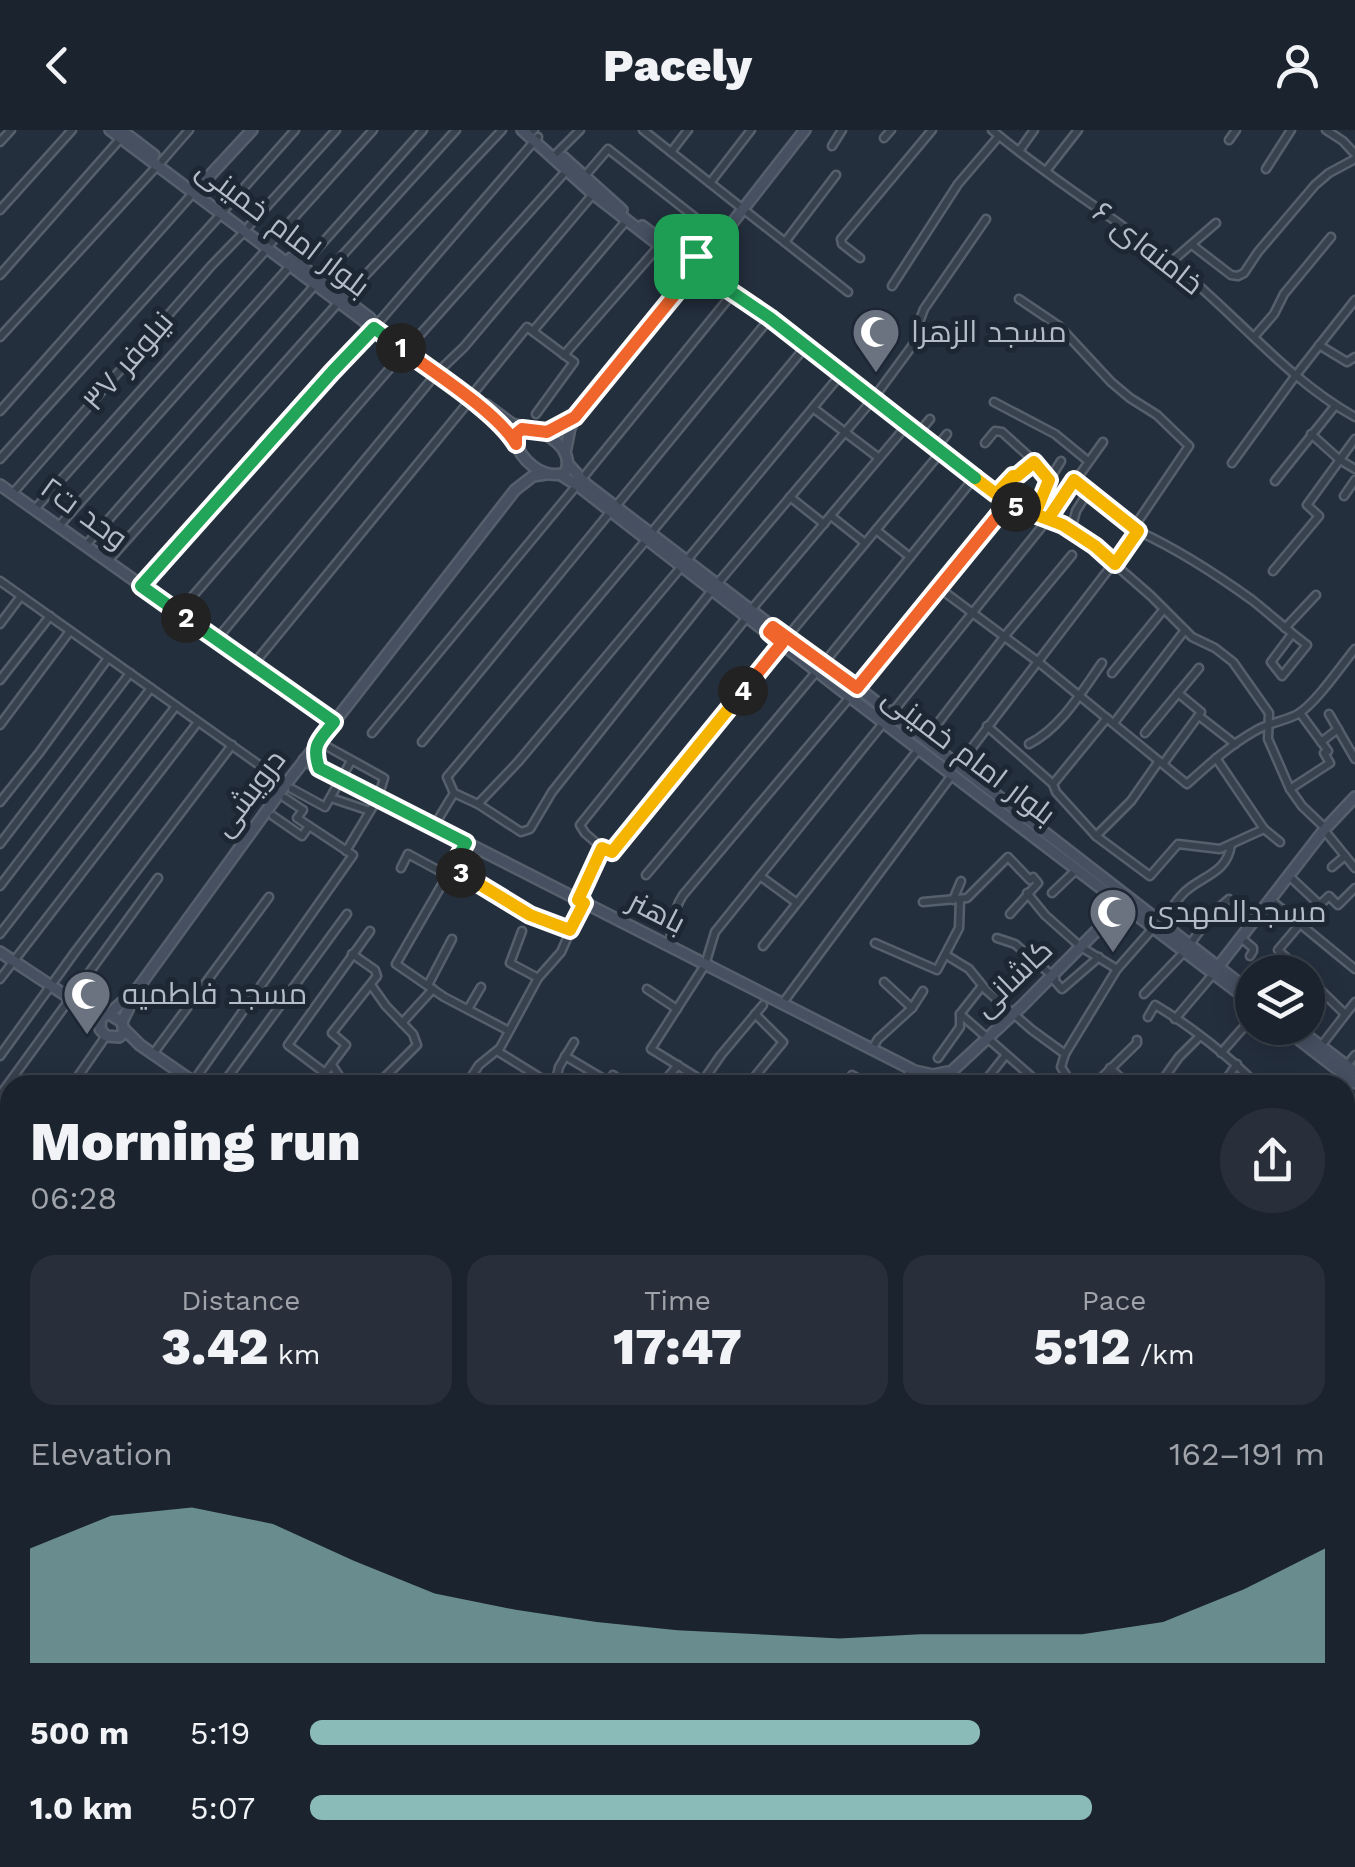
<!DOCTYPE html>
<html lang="en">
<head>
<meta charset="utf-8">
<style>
	body { margin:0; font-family:"Work Sans",Cairo,sans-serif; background:#282f3a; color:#f1f3f6; height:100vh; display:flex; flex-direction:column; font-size:38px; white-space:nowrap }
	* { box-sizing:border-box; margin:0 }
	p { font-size:32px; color:#a0a4aa }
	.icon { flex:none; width:55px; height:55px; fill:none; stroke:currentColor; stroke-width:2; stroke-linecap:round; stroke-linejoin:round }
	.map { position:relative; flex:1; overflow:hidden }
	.drawer { position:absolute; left:0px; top:945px; width:1355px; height:792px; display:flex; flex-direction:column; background:#1b232e; border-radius:30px 30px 0 0; box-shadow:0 5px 25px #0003,0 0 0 2px #39404a }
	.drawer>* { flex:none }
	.buttons { position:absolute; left:1235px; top:825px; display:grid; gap:20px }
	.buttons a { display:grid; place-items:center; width:90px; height:90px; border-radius:50%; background:#1b232e; box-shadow:0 5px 25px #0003,0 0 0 2px #39404a; font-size:50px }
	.pin { position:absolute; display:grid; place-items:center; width:85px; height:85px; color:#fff; margin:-42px; border-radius:20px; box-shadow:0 5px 15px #0006 }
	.km { position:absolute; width:50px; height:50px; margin:-25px; border-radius:50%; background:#222; color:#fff; font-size:28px; line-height:50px; text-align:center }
	.round { display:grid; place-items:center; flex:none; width:105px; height:105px; border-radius:52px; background:#282f3a }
	.overview { display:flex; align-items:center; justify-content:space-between; height:170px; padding:0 30px }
	h1 { font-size:55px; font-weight:800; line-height:75px }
	.metrics { display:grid; grid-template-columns:repeat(3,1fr); gap:15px; height:170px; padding:10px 30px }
	.metrics div { display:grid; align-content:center; border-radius:25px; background:#282f3a; text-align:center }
	.metrics b { font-size:50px; font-weight:800 }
	.metrics small { font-size:28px; font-weight:400 }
	.metrics p { font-size:28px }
	.chart { height:280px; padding:20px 30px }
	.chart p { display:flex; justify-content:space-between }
	.chart svg { width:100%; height:180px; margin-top:10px; fill:#8bbbb9; opacity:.7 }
	ul { padding:0 30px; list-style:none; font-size:32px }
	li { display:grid; grid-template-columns:160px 120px 1fr; align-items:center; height:75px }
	li i { height:25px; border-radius:12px; background:#8bbbb9 }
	header { display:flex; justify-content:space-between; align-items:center; height:130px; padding:0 30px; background:#1b232e; font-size:45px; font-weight:800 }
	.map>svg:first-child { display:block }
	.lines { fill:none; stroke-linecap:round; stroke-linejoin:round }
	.street-casing { stroke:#565f6c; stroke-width:11 }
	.secondary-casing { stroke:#565f6c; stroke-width:14 }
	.street { stroke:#38414e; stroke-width:6 }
	.secondary { stroke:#465061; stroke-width:9 }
	.split-1-casing { stroke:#fff; stroke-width:20 }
	.split-2-casing { stroke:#fff; stroke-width:20 }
	.split-3-casing { stroke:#fff; stroke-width:20 }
	.split-4-casing { stroke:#fff; stroke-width:20 }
	.split-5-casing { stroke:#fff; stroke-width:20 }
	.split-6-casing { stroke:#fff; stroke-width:20 }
	.split-7-casing { stroke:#fff; stroke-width:20 }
	.split-1 { stroke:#f0652b; stroke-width:12 }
	.split-2 { stroke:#22a559; stroke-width:12 }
	.split-3 { stroke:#22a559; stroke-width:12 }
	.split-4 { stroke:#f5b400; stroke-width:12 }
	.split-5 { stroke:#f0652b; stroke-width:12 }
	.split-6 { stroke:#f5b400; stroke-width:12 }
	.split-7 { stroke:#22a559; stroke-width:12 }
	.labels { text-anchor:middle; stroke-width:10; stroke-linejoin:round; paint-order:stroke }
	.street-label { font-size:30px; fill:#b4bcc9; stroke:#1d2633 }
	.poi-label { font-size:30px; fill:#b4bcc9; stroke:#1d2633; text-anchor:start }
</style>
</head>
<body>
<header><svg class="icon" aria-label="back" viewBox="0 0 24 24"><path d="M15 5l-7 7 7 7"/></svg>Pacely<svg class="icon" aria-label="person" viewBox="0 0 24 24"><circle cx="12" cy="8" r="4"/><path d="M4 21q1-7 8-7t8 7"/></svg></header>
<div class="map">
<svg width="1355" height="1737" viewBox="0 0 1355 1737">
	<rect width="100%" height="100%" fill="#242f3e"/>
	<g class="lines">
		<g class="street-casing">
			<g id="street">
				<polyline points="643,0 848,162"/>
				<path d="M992,0c57,48 122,87 180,133 62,49 113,115 183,154"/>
				<polyline points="1326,0 1343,11 1355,24"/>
				<polyline points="532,2 534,0"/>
				<polyline points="884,8 891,0"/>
				<polyline points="1229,10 1236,0"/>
				<polyline points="0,12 11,0"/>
				<polyline points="832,16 842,0"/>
				<polyline points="1019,21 1034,0"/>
				<polyline points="671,22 688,0"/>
				<polyline points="553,27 580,0"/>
				<polyline points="162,31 189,0"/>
				<polyline points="1266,39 1291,0"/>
				<polyline points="1046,41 1078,0"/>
				<polyline points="584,47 608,19 720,107"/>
				<polyline points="710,53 751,0"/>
				<polyline points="225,79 295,0"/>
				<polyline points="0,80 72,0"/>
				<polyline points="249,96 336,0"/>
				<polyline points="785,112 836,45"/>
				<polyline points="271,113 373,0"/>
				<polyline points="1192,115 1231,145 1238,146 1244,143 1258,122 1315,55 1329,43 1355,29"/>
				<polyline points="860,128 842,114 841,109 932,0"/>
				<polyline points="1171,132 1216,93"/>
				<polyline points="302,136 423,0"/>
				<polyline points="705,143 770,188 1005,371 1022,380 1063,395 1095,417 1151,466 1192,507 1215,518 1233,532 1269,583 1268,609 1290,659 1302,676 1325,698"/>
				<polyline points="0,145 121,8"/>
				<polyline points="320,150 456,0"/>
				<polyline points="892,156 958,54 999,6"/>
				<polyline points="344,168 502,0"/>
				<polyline points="1019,169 1059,196 1111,252 1130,268 1157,285 1189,316 1134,397"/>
				<polyline points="378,193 538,7"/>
				<polyline points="533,201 626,91"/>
				<polyline points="0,207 158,35"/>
				<polyline points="1254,207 1274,184 1284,164 1331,107"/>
				<polyline points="1319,215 1347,232 1355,227"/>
				<polyline points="409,217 567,40"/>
				<polyline points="564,225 659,116"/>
				<polyline points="440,240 464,217 593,64"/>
				<polyline points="472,265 527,197 574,232 536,284"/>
				<polyline points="994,272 1055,304 1088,331"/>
				<polyline points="813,278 879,328"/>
				<polyline points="0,281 194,62"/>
				<polyline points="918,304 930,289"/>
				<polyline points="1311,304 1340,330 1355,339"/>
				<polyline points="985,313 995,301 1002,302 1034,331 1049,349"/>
				<polyline points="936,318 947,304"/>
				<polyline points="0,329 222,83"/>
				<polyline points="1232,333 1296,245 1355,170"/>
				<polyline points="581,350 733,163"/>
				<polyline points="1275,351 1335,276"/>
				<polyline points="13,363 211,136 244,102"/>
				<polyline points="996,364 1013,346 1017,346 1034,331"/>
				<polyline points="1344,366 1355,350"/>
				<polyline points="790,367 824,394"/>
				<polyline points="616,376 770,188"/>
				<polyline points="35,379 267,119"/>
				<polyline points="1035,384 1045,357 1061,331"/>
				<polyline points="831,386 865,413"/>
				<polyline points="59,396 291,135"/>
				<polyline points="876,400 910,427"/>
				<polyline points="1071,400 1076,381 1088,362"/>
				<path d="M1138,401c41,19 78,43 114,69 19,15 36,31 55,45l-25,31 -11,-14 21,-28"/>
				<polyline points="651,403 806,216"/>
				<polyline points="647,409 447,647 454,663 478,674 518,632 682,436"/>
				<polyline points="86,415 316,154"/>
				<polyline points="687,430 841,244"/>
				<polyline points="108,431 339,172"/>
				<polyline points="1273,441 1319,386 1307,375 1355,309"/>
				<polyline points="0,451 286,654"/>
				<polyline points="717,454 873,269 915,212 918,195 924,179 986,89"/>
				<polyline points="141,455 332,243 374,199"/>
				<path d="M939,458l98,73 150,123c21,-19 43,-39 68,-53 13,-8 30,-10 43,-17 18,-11 43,-48 57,-65"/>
				<polyline points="751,480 907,295"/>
				<polyline points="179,482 404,222"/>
				<polyline points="0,494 21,466"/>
				<polyline points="1285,498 1316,465"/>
				<polyline points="787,507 941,322"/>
				<polyline points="217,509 436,244"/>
				<polyline points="824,533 974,348"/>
				<polyline points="253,535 470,270"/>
				<polyline points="1112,543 1164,479"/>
				<polyline points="0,550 50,486"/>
				<polyline points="857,557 1008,373"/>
				<polyline points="891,584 1048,389 1103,312"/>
				<polyline points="1329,584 1355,629"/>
				<polyline points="1199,586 1235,614"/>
				<polyline points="1107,588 1053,654 1056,662 1096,706 1150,746 1178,714 1220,719 1264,699"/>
				<polyline points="1114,593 1185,500"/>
				<polyline points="0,595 70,501"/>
				<polyline points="987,596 1053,654"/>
				<polyline points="372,603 577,355"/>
				<polyline points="1145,603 1199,538"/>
				<polyline points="925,610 1004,507 1072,425"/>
				<polyline points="319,612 384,648 378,668 346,721"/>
				<polyline points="422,612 611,381"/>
				<polyline points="1321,612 1338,599"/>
				<path d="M1029,614c32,-16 53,-53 73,-81"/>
				<polyline points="1216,628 1264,699 1280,712"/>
				<polyline points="1163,634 1201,582 1178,563"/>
				<polyline points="958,636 1138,401 1074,350"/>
				<polyline points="292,659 325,677 351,631"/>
				<polyline points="1290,659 1330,633 1324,623 1328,621 1300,583"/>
				<polyline points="331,668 370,681"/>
				<polyline points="0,672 39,623 108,528"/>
				<polyline points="478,674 521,702 530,699 552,662 713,459"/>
				<polyline points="273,686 302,706 309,696"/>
				<polyline points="434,696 454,663"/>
				<polyline points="1324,700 1355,738"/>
				<polyline points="1096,706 1131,671 1159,631"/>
				<polyline points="466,713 396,834 444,867 509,901"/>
				<polyline points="0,714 130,543"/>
				<polyline points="602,718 585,703 580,695 747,487"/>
				<path d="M452,737c37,23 75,52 118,63"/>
				<polyline points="1332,737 1345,726"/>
				<polyline points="401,738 408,724 447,745"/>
				<polyline points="646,745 817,541"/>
				<polyline points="760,746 797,773"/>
				<polyline points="1289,746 1320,775"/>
				<polyline points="0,756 151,558"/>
				<polyline points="1027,763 1045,785 1081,817 1117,839"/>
				<polyline points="1052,763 1076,740"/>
				<polyline points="578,770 602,718 612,722 781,514"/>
				<polyline points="953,770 961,751"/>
				<polyline points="1271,770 1355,839"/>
				<polyline points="923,772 967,768 1008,727 1030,750"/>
				<polyline points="1010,784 1038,753 1033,747"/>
				<path d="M1162,793c7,-11 15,-25 25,-33 18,-15 40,-18 44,-45"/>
				<polyline points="522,801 510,833 538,848"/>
				<polyline points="0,804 176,576"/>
				<polyline points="1240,807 1253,818 1253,821 1250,826"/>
				<polyline points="997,808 1015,814 1055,848"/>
				<polyline points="875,813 937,840 959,798 960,769"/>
				<polyline points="1190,814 1213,783 1229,769"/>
				<path d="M668,816c6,-18 4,-35 15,-51l167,-198"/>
				<polyline points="763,816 918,620"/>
				<polyline points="946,825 969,839 986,860 1032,900 1065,924"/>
				<polyline points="1302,842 1278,820 1300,794 1329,766 1338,775 1355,758"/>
				<polyline points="1308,848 1345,884"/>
				<polyline points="0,849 198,592"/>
				<polyline points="1054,850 1062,859 1099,827"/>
				<polyline points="884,852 912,878"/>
				<polyline points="371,855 386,876 413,904 417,915 377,955"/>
				<polyline points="428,855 452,809"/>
				<polyline points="647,859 677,879"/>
				<polyline points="1144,864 1184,822"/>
				<polyline points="782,874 952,645"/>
				<polyline points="1308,875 1321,861"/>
				<polyline points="468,879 481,857"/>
				<polyline points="960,884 1041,955"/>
				<path d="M1148,887l7,-12c34,20 74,51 102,80"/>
				<polyline points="1175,889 1214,843"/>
				<polyline points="402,893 433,859"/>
				<polyline points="1273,908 1284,898"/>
				<polyline points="1321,916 1355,872"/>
				<polyline points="872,919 878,909 912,878 923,861"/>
				<polyline points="497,921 552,955"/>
				<polyline points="1221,923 1250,890 1249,887 1252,883"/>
				<polyline points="153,924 269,767"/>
				<polyline points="0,926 75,822 232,615"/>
				<polyline points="565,926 609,952"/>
				<polyline points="938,928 960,897 960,884 982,856"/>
				<polyline points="332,935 345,955"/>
				<polyline points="1347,935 1355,925"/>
				<polyline points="1110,938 1129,955"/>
				<polyline points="325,943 288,915 370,801"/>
				<polyline points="852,945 870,955"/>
				<polyline points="703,951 651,919 705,835 715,802 884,592"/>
				<polyline points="193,952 353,725 297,688 303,680 285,668"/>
				<polyline points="607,954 613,945 628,955"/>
				<polyline points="72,955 106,906"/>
				<polyline points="222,955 347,784"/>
				<polyline points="316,955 346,915 332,903 377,846 375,840 352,824"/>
				<polyline points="466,955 479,935 500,918 538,848 561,822 583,773"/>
				<polyline points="555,955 559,937 574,912"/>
				<polyline points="661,955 678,935"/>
				<polyline points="709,955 703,951 721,925 763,875"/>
				<polyline points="748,955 783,912 755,884"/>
				<polyline points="790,955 794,950"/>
				<polyline points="903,955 911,939"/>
				<polyline points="982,955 1005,926"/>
				<polyline points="1064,955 1068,948 1061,937 1065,924 1117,839 1154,797"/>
				<polyline points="1094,955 1137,913 1137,910"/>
				<polyline points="1159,955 1179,927 1199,907"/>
				<polyline points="1222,955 1237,934"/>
				<polyline points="0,965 158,748"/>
				<polyline points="1345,1033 1355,1042"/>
				<polyline points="0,1041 10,1027"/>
				<polyline points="1345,1056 1355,1042"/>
				<polyline points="0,1070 10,1076"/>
				<polyline points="1345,1230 1355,1241"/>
				<polyline points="1345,1252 1355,1247"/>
				<polyline points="1345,1289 1355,1296"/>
				<polyline points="1345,1377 1355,1362"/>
				<polyline points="0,1382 10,1370"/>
				<polyline points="0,1401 10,1410"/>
				<polyline points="0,1444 10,1432"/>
				<polyline points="1345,1450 1351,1442"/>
				<polyline points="1345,1526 1355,1537"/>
				<polyline points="1345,1594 1355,1605"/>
				<polyline points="1345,1634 1355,1643"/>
				<polyline points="1355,1697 1351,1702 1355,1708"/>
				<polyline points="0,1703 10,1697"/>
				<polyline points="1345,1713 1353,1705"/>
				<polyline points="388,1728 393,1737"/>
				<polyline points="471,1728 475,1731"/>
				<polyline points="661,1728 670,1737"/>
				<polyline points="877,1728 890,1737"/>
				<polyline points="1074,1728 1085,1737"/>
				<polyline points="1138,1728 1148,1734 1158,1737"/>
				<polyline points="1202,1728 1211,1737"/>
				<polyline points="1266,1728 1283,1737 1289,1728"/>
				<polyline points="1111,1729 1127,1737"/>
				<polyline points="1328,1729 1330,1728"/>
				<polyline points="346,1737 357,1728"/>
				<polyline points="423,1737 431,1728"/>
				<polyline points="508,1737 515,1728"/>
				<polyline points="789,1737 798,1728"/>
				<polyline points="873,1737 879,1729"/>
				<polyline points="1162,1737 1170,1728"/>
			</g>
		</g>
		<g class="secondary-casing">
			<g id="secondary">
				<polyline points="110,0 485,282 508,301 516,314"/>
				<polyline points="121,0 154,25"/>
				<polyline points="522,0 593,64 686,136"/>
				<polyline points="563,27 622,80"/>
				<polyline points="196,57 202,54 252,0"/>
				<polyline points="642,96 688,130"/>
				<circle cx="696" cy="137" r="11"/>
				<polyline points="291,128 370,188"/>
				<polyline points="704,129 805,0"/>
				<polyline points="486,275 512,294 527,298"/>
				<path d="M527,298c20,3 49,22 38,45 -23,7 -45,-13 -50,-34l4,-8z"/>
				<polyline points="542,302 554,300 572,289"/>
				<polyline points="565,323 570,298 575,287 690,146"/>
				<polyline points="569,335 586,354 773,497 857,557 1252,863"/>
				<polyline points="561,345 577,355 850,567 1252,873"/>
				<polyline points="0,355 334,592"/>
				<polyline points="304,630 911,939 931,955"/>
				<polyline points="0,822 71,869 99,894"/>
				<polyline points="1218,837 1324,700 1355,667"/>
				<polyline points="109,884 138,858 286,654 515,360 533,346 546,344"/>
				<polygon points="109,884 122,892 124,903 119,907 106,906 100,899 101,887"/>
				<polyline points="122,892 135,865"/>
				<polyline points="1284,898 1355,953"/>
				<polyline points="1297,898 1355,942"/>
				<polyline points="124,899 140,915 198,955"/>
				<polyline points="919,955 915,941 933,945 947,942"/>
				<polyline points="937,955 1021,877 1125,772"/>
				<polyline points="0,1140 10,1146"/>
				<polyline points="0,1158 10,1165"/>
				<polyline points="1345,1512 1355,1503"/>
				<polyline points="973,1728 983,1737"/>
				<polyline points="1002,1728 1019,1737"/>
				<polyline points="1019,1737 1035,1733 1047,1728"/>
				<polyline points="1045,1737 1056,1728"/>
			</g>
		</g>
		<use href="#street" class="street"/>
		<use href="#secondary" class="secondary"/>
	</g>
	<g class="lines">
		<g class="split-1-casing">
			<path id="split-1" d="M401,218c32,24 96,64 115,96v-10l6,-5 25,3 28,-15 115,-141c-7,-8 -5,-17 6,-20"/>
		</g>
		<g class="split-2-casing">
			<polyline id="split-2" points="186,488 141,456 332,242 374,198 401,218"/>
		</g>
		<g class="split-3-casing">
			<path id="split-3" d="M186,488l148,104c-14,18 -23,22 -15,46l147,75 -14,24 9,6"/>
		</g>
		<g class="split-4-casing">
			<polyline id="split-4" points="461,743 530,785 570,800 584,773 578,770 602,718 612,722 743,561"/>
		</g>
		<g class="split-5-casing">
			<polyline id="split-5" points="743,561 782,513 769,502 773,497 857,558 1008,373 1016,377"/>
		</g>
		<g class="split-6-casing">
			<polyline id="split-6" points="975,348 996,364 1013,346 1017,346 1034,332 1049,350 1035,384 1048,389 1074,350 1138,401 1115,434 1095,416 1063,395 1016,377"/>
		</g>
		<g class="split-7-casing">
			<polyline id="split-7" points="696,126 706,131 707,138 705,144 770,188 975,348"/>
		</g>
		<use href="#split-1" class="split-1"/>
		<use href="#split-2" class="split-2"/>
		<use href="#split-3" class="split-3"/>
		<use href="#split-4" class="split-4"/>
		<use href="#split-5" class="split-5"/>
		<use href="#split-6" class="split-6"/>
		<use href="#split-7" class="split-7"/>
	</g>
	<defs>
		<g id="mosque-pin" transform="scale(2.5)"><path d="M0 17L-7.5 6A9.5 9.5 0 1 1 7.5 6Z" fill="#6b7280" stroke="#1d2633"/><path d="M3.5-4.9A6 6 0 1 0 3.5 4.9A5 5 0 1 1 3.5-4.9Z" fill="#fff"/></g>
	</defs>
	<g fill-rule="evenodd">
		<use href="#mosque-pin" x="876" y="202"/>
		<use href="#mosque-pin" x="1113" y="782"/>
		<use href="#mosque-pin" x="87" y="864"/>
	</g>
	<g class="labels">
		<g class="street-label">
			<text transform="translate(283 98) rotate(37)" y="10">بلوار امام خمینی</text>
			<text transform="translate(1148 118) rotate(38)" y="10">خامنه‌ای ۶</text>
			<text transform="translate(128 231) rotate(-49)" y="10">نیلوفر ۳۷</text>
			<text transform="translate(84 383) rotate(36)" y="10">وحد ت۲</text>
			<text transform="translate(969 626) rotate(37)" y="10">بلوار امام خمینی</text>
			<text transform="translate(249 663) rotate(-53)" y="10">درویشی</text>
			<text transform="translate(657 782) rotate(27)" y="10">باهنر</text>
			<text transform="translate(1013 848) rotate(-44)" y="10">کاشانی</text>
		</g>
		<g class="poi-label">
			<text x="911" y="212">مسجد الزهرا</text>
			<text x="1148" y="792">مسجدالمهدی</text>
			<text x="122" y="874">مسجد فاطمیه</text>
		</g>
	</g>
</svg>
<div class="buttons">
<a><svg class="icon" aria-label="layers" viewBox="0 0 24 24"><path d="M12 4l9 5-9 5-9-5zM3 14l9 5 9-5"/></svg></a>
</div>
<div class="pin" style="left:696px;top:126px;background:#1e9e55"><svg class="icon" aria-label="arrive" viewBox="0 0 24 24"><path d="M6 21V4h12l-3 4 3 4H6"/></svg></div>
<b class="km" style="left:401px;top:218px">1</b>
<b class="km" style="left:186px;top:488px">2</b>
<b class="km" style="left:461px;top:743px">3</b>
<b class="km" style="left:743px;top:561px">4</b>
<b class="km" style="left:1016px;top:377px">5</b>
<section class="drawer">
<div class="overview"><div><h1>Morning run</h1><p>06:28</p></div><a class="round"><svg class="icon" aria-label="share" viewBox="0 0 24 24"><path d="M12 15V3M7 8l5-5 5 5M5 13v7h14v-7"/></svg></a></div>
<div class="metrics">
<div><p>Distance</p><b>3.42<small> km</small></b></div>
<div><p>Time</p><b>17:47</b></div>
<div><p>Pace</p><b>5:12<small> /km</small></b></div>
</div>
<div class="chart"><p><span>Elevation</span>162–191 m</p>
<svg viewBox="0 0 160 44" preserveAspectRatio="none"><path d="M0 44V16L10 8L20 6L30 10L40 19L50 27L60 31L70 34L80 36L90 37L100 38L110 37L120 37L130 37L140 34L150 26L160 16V44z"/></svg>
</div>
<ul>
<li><b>500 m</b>5:19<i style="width:66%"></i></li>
<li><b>1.0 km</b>5:07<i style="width:77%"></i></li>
</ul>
</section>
</div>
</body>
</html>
